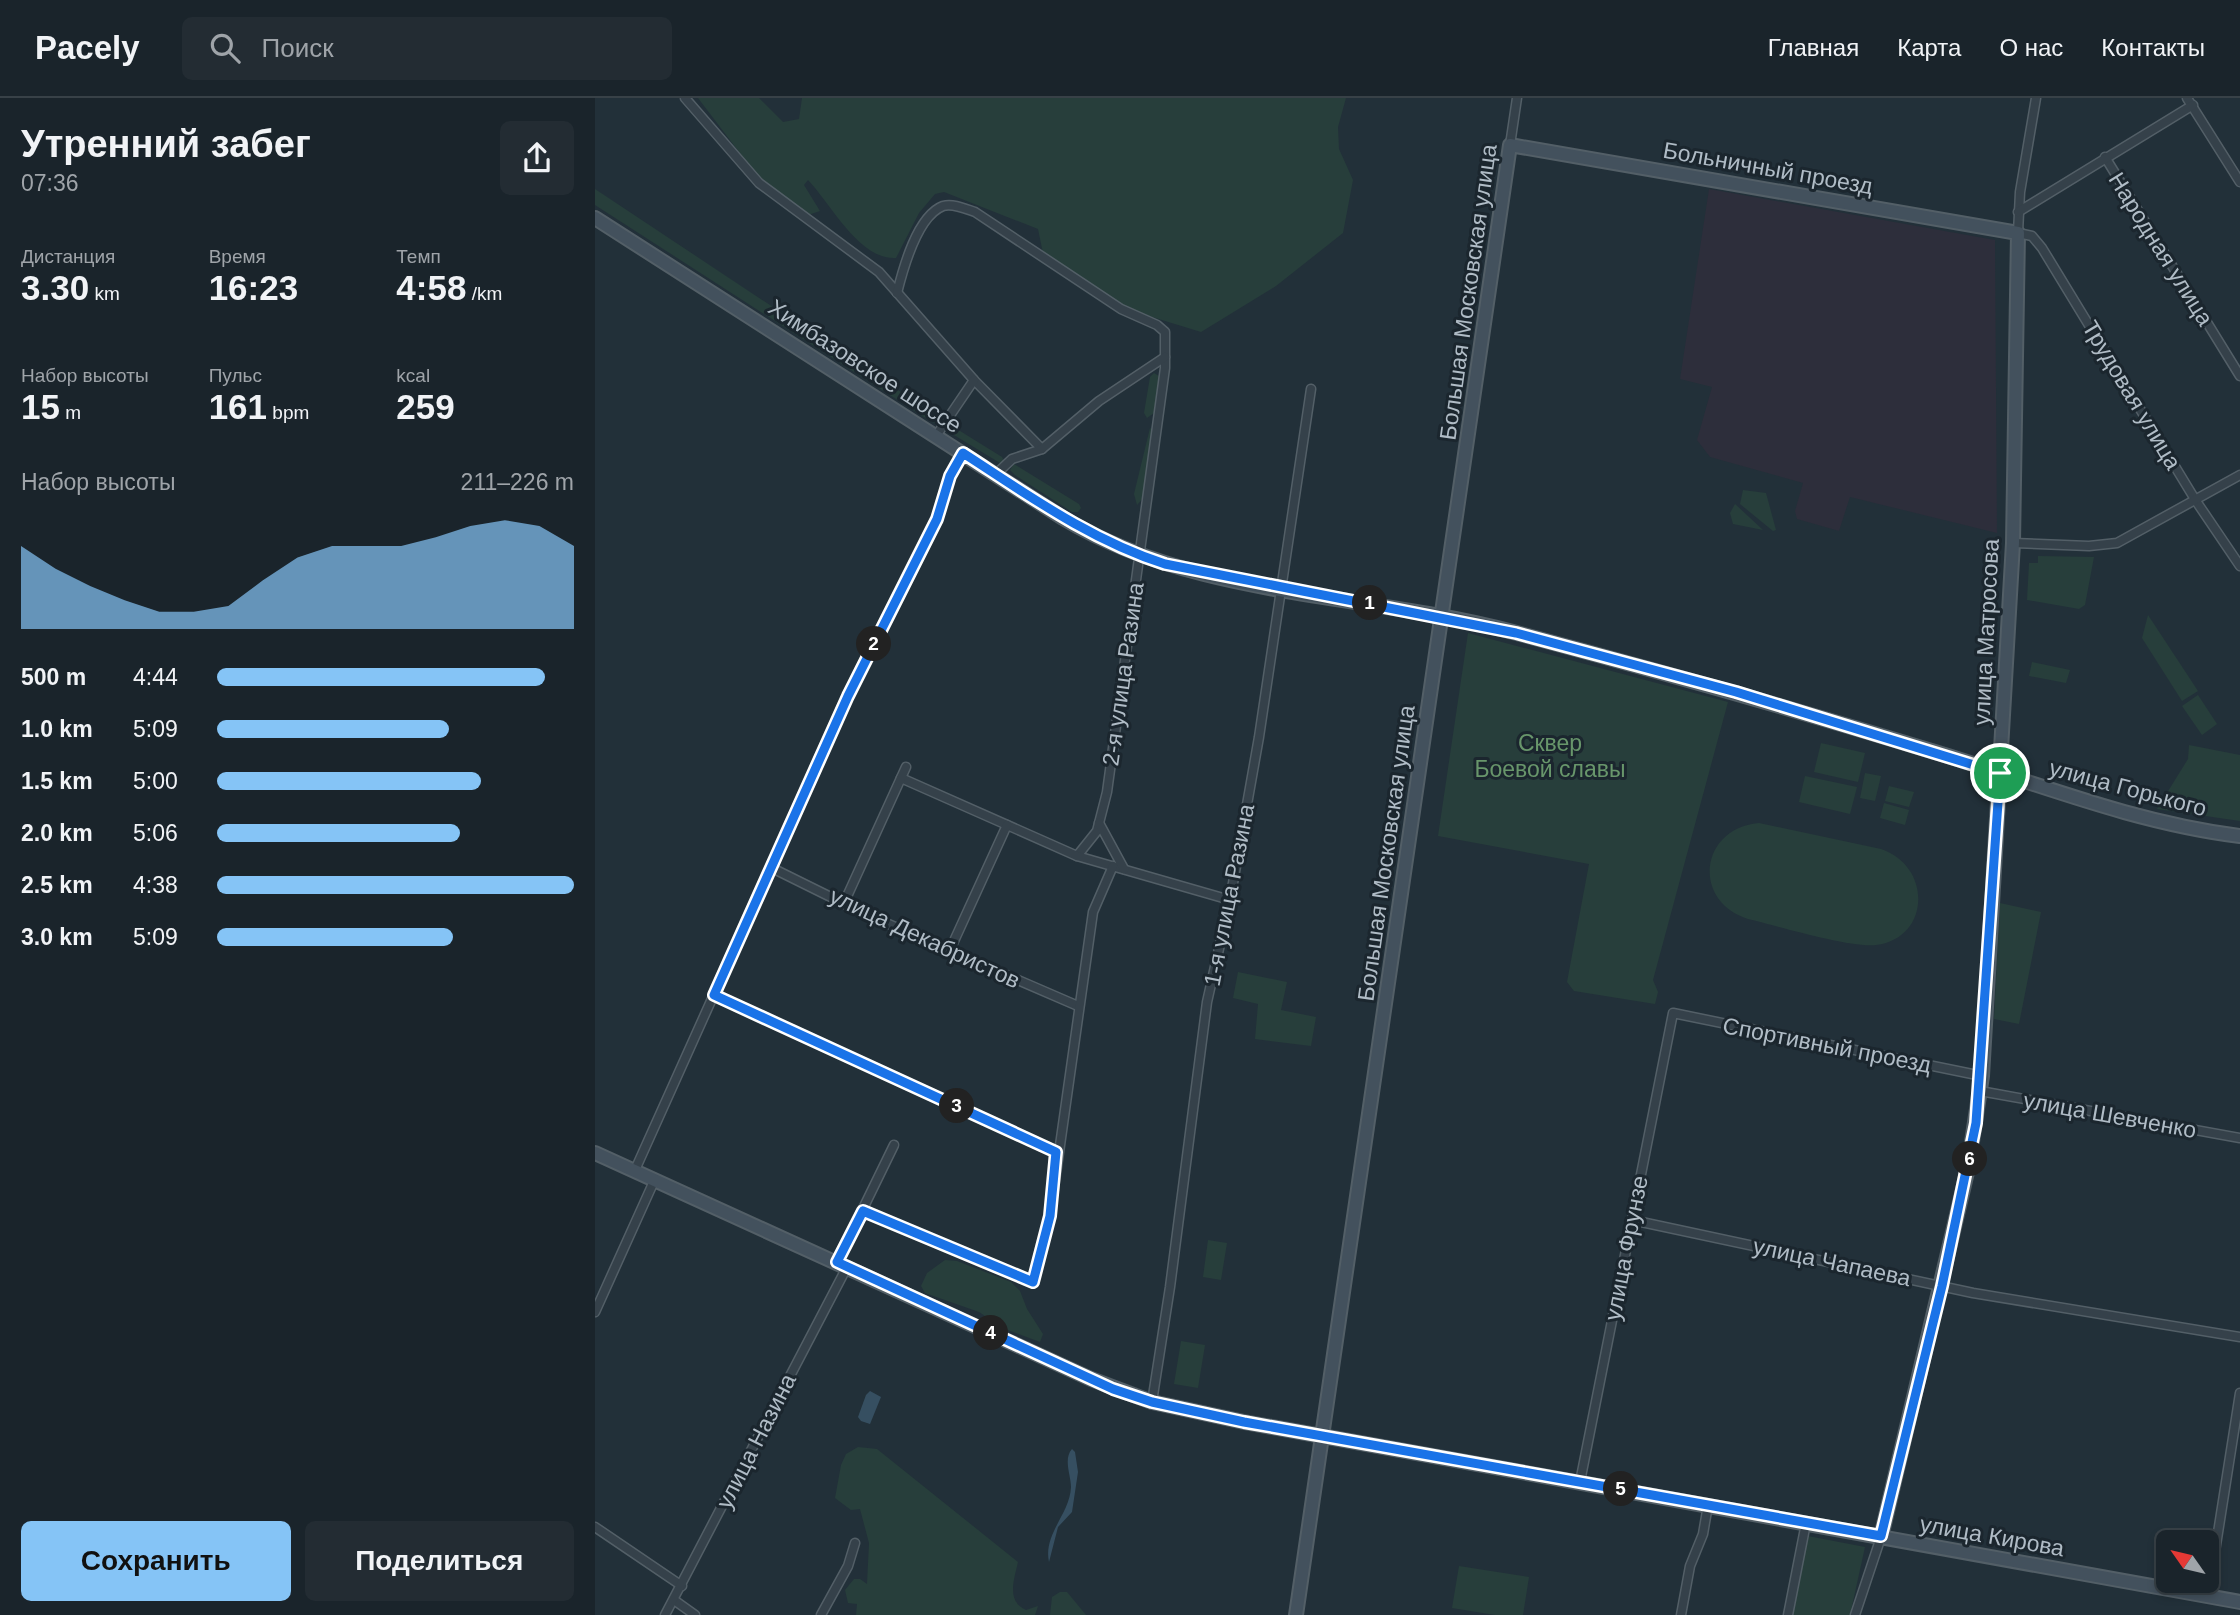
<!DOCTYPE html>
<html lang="ru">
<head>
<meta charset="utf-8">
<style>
	body { margin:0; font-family:Helvetica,sans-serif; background:#232c33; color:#f1f3f6; height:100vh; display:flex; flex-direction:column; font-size:26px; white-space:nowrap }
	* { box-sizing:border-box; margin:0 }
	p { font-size:23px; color:#9fa4a9 }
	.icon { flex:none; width:38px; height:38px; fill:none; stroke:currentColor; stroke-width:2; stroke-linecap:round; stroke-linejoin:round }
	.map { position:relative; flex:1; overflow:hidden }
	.drawer { display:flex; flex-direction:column; background:#1a242b; width:595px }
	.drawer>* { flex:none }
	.needle { width:46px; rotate:304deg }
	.buttons { position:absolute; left:1561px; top:1432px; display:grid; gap:14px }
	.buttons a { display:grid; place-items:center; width:63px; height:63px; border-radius:10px; background:#1a242b; box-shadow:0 4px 10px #0003,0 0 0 2px #384147; font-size:35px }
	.pin { position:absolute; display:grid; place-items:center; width:60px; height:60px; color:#fff; margin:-30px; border:4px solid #fff; border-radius:50%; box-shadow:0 2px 7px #0007 }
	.km { position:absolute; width:35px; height:35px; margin:-18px; border-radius:50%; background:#222; color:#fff; font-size:19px; line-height:35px; text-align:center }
	.round { display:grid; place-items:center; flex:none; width:74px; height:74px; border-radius:10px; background:#232c33 }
	.summary { display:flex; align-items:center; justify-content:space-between; height:119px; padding:0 21px }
	h1 { font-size:38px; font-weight:800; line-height:52px }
	.figures { display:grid; grid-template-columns:repeat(3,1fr); gap:10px; height:119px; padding:7px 21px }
	.figures div { display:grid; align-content:center }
	.figures b { font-size:35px; font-weight:800 }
	.figures small { font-size:19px; font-weight:400 }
	.figures p { font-size:19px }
	.chart { height:196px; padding:14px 21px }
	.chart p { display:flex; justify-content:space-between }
	.chart svg { width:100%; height:126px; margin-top:7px; fill:#85c4f6; opacity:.7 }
	.button { display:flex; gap:14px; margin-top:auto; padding:14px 21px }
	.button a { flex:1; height:80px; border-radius:10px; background:#85c4f6; color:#111; font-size:28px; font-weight:800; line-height:80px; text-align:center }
	.button a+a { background:#232c33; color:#f1f3f6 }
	ul { padding:0 21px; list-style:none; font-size:23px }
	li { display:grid; grid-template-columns:112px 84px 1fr; align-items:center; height:52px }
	li i { height:18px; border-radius:9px; background:#85c4f6 }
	header { display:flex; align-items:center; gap:42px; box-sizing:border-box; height:98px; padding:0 35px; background:#1a242b; border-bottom:2px solid #384147 }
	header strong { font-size:33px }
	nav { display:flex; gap:38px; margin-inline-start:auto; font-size:24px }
	.search { width:490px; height:63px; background:#232c33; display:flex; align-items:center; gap:18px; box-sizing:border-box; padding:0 24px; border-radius:10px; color:#9fa4a9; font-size:26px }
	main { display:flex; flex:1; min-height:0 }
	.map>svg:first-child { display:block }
	.medical { fill:#2d2e3b }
	.green { fill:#273e3b }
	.water { fill:#364f61 }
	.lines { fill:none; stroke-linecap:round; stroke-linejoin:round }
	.street-casing { stroke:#535f67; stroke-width:11 }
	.secondary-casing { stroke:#535f67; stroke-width:16 }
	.street { stroke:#35414a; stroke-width:8 }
	.secondary { stroke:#43515d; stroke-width:12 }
	.route-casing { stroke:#fff; stroke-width:14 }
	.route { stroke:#1a73e8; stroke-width:9 }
	.labels { text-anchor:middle; stroke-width:6; stroke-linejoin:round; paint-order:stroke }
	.street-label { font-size:23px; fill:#b0bcc6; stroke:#1b262e }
	.park-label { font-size:23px; fill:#68966b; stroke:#1b262e }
</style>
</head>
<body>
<header>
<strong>Pacely</strong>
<div class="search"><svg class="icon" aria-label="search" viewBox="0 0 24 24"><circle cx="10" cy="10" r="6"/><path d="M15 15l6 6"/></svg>Поиск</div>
<nav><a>Главная</a><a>Карта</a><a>О нас</a><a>Контакты</a></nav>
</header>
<main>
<section class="drawer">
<div class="summary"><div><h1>Утренний забег</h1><p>07:36</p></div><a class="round"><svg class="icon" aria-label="share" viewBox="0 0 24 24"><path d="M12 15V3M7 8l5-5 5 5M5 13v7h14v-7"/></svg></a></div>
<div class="figures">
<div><p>Дистанция</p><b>3.30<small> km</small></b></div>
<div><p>Время</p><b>16:23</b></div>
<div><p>Темп</p><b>4:58<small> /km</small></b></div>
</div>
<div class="figures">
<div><p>Набор высоты</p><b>15<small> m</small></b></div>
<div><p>Пульс</p><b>161<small> bpm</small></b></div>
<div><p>kcal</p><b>259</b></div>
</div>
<div class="chart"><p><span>Набор высоты</span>211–226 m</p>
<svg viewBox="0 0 160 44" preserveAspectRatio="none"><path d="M0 44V15L10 23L20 29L30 34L40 38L50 38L60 36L70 27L80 19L90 15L100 15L110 15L120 12L130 8L140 6L150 8L160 15V44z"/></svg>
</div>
<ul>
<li><b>500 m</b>4:44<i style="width:92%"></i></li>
<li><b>1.0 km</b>5:09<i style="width:65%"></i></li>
<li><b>1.5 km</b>5:00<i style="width:74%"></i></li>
<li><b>2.0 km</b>5:06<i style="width:68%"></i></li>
<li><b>2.5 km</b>4:38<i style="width:100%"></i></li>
<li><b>3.0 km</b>5:09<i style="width:66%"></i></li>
</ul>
<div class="button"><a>Сохранить</a><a>Поделиться</a></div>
</section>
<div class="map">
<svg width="1645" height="1517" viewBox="0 0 1645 1517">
	<rect width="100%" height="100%" fill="#223039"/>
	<polygon class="medical" points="1114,91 1400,142 1402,435 1255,399 1244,433 1202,421 1200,413 1208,385 1115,359 1102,342 1117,289 1085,281"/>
	<g class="green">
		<path d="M103,0h61l24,24 16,-3 3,-21h544l-8,29 1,22 14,31 -10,53 -67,53 -75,46 -75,-23 -83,-56 -5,-24 -94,-37 -9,2 -16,19 -23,45c-37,2 -65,-54 -88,-78l-4,5 16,26 -12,4 -53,-42z"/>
		<polygon points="0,91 348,322 348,325 343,327 329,319 0,107"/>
		<polygon points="559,275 564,278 559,315 552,320 549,315 555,279"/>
		<polygon points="357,328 407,359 409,363 405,365 354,334"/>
		<polygon points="555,330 558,332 550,398 542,407 539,396"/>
		<polygon points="419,366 484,406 486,410 483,414 477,414 420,377 415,372"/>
		<polygon points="1148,392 1171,395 1181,432 1178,433 1145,406"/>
		<polygon points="1140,406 1168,432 1138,426 1135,415"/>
		<polygon points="1443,458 1499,459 1490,507 1484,511 1432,502 1434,465 1443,465"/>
		<polygon points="1553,517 1603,593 1587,603 1547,540"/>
		<polygon points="873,535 1133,604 1058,882 1063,894 1060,906 979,893 972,884 994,766 843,738"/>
		<polygon points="1437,564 1475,572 1471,585 1434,578"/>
		<polygon points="1603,597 1622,626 1607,637 1587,608"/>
		<polygon points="1226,645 1270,655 1263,684 1219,674"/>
		<polygon points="1594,647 1645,657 1645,723 1562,711 1593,661"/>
		<polygon points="1270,675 1286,678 1280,703 1265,700"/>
		<polygon points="1210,678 1262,689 1255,716 1204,704"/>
		<polygon points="1294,688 1319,694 1314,709 1290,703"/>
		<polygon points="1289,705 1314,712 1310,727 1285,720"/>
		<path d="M1164,725l122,26c51,17 50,89 -5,96 -26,3 -98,-19 -128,-26 -57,-18 -48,-91 11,-96z"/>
		<polygon points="1405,805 1446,814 1424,926 1399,921"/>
		<polygon points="643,874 692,884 686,912 721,919 716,948 660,941 663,906 638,900"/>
		<polygon points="613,1142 632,1145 626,1182 608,1179"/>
		<polygon points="350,1162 362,1163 416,1184 425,1193 432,1211 448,1236 445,1244 410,1231 384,1214 330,1195 326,1188 332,1175"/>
		<polygon points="586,1243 610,1247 603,1290 579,1286"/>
		<path d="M263,1349l19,2 141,113c-4,18 -12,39 8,48l12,-4 -3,9h-179l1,-11 -9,-1 -3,-13 9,-11h6l7,5 2,-41 -9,-34 -9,1 -16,-12 6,-33 5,-11z"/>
		<polygon points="1213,1438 1270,1449 1255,1517 1198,1517"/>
		<polygon points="864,1468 934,1479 928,1517 900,1517 857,1510"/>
		<polygon points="465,1494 472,1494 491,1517 455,1517 457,1499"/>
	</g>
	<g class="water">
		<polygon points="275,1293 286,1299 275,1326 266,1323 263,1319 271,1297"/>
		<path d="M477,1351l3,3 3,20 -6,40 -14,15 -9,35c-6,-28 21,-48 22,-75 0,-12 -8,-28 1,-38z"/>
	</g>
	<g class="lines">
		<g class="street-casing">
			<g id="street">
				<polyline points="90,0 164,85 284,174 379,282 447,351"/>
				<polyline points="1441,0 1425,94 1423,135 1437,138 1447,150 1601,403 1645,468"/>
				<polyline points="1592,0 1645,84"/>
				<polyline points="915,47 922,0"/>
				<polyline points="1510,59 1645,278"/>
				<polyline points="1423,114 1598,7"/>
				<path d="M302,195c6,-24 20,-77 46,-87 10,-3 23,3 32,6l146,97 36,16 8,7v36l-58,424 -10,39 -20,25"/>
				<polyline points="341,338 379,282"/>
				<polyline points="401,376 417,361 447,351 504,303 570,259"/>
				<polyline points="1418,445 1494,448 1522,445 1645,377"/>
				<polyline points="306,680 482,758 635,802"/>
				<polyline points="504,725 529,771"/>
				<polyline points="177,770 268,815 483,908"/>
				<polyline points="249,805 311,669"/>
				<polyline points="354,854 412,727"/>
				<polyline points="119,897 461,1054"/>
				<polyline points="1385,993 1645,1040"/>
				<polyline points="40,1072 253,598 342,421 355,378 368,355"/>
				<polyline points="268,1113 438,1184 455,1118 498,814 518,768"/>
				<polyline points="1037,1122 1378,1195 1645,1239"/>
				<polyline points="242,1164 299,1047"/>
				<polyline points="0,1214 60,1081"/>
				<polyline points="557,1304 575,1189 612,904 635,802 664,639 716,291"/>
				<polyline points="985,1384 1078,915 1387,978"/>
				<polyline points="0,1429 87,1488"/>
				<polyline points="1613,1498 1645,1295"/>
				<polyline points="79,1502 100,1517"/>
				<polyline points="70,1517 252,1169"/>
				<polyline points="226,1517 253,1468 260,1445"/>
				<polyline points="1086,1517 1095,1468 1108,1436 1113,1407"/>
				<polyline points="1193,1517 1211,1425"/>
				<polyline points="1260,1517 1286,1439"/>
			</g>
		</g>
		<g class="secondary-casing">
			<g id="secondary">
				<path d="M0,120l468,300c132,80 303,75 450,114 142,38 284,78 425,121 101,31 197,70 302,83"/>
				<polyline points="0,1055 496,1281 557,1304 649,1324 1645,1504"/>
				<polyline points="701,1517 915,47 1423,135 1418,445 1387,978 1373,1070 1286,1439"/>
			</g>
		</g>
		<use href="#street" class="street"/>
		<use href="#secondary" class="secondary"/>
	</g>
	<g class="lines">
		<g class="route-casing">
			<path id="route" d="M368,355c65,42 127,87 202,111l351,69 220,59 264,81 -24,350 -34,163 -61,250 -637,-114 -92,-20 -39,-13 -276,-127 26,-51 170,71 17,-66 6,-64 -342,-157 134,-299 89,-177 13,-43z"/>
		</g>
		<use href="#route" class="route"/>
	</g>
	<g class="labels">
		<g class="street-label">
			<text transform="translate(1173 70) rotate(10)" y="8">Больничный проезд</text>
			<text transform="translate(1566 151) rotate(58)" y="8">Народная улица</text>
			<text transform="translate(873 194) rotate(-82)" y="8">Большая Московская улица</text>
			<text transform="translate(270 268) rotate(33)" y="8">Химбазовское шоссе</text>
			<text transform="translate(1537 297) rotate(59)" y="8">Трудовая улица</text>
			<text transform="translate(1391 534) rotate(-87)" y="8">улица Матросова</text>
			<text transform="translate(528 576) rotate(-82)" y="8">2-я улица Разина</text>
			<text transform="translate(1533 690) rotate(15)" y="8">улица Горького</text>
			<text transform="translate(791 755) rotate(-82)" y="8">Большая Московская улица</text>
			<text transform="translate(634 797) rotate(-79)" y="8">1-я улица Разина</text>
			<text transform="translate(330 840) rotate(25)" y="8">улица Декабристов</text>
			<text transform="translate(1232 947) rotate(11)" y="8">Спортивный проезд</text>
			<text transform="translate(1515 1017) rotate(10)" y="8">улица Шевченко</text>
			<text transform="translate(1031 1150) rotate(-79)" y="8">улица Фрунзе</text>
			<text transform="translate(1237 1164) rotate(12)" y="8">улица Чапаева</text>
			<text transform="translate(161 1343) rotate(-63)" y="8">улица Назина</text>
			<text transform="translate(1397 1438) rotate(10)" y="8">улица Кирова</text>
		</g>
		<g class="park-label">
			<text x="955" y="653">Сквер<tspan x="955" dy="26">Боевой славы</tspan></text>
		</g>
	</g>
</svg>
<div class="buttons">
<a><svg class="needle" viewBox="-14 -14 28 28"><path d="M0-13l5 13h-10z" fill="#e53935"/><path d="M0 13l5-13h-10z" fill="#9fa4a9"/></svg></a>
</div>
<div class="pin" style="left:1405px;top:675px;background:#1e9e55"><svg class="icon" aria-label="arrive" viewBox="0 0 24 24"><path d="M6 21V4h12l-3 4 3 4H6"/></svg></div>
<b class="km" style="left:775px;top:505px">1</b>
<b class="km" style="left:279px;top:546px">2</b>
<b class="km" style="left:362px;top:1008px">3</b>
<b class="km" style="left:396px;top:1235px">4</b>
<b class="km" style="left:1026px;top:1391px">5</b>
<b class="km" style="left:1375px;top:1061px">6</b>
</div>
</main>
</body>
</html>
